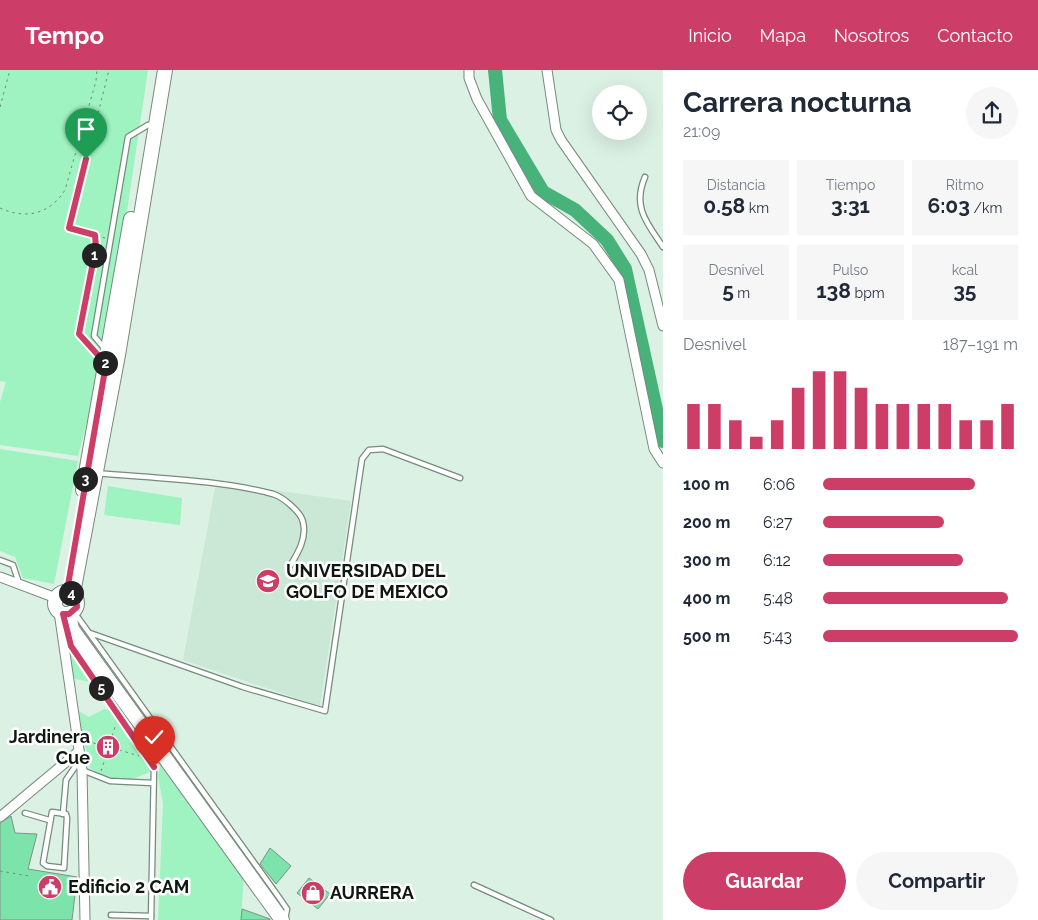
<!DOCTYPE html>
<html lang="es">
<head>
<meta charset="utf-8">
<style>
	body { margin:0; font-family:Raleway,sans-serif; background:#f6f6f7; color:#1f2937; height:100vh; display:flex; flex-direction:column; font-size:19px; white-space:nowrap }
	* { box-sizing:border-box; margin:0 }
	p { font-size:16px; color:#747a83 }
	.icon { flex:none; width:28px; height:28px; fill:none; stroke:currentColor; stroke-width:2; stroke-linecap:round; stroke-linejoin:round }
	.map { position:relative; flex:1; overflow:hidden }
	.side { display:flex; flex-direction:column; background:#fff; width:375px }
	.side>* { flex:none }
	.tools { position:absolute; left:592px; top:15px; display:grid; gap:10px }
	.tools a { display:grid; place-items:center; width:55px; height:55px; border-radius:50%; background:#fff; box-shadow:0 5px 20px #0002; font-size:25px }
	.pin { position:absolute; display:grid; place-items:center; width:42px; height:42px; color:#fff; margin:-51px -21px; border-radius:50% 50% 50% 0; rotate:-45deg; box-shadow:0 0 5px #0007 }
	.pin .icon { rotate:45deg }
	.km { position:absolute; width:25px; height:25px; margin:-12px; border-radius:50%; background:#222; color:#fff; font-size:14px; line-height:25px; text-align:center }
	.round { display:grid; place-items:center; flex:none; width:52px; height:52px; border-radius:26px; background:#f6f6f7 }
	.head { display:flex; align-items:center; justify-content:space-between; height:85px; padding:0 20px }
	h1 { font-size:28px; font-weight:700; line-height:38px }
	.stats { display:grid; grid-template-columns:repeat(3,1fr); gap:8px; height:85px; padding:5px 20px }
	.stats div { display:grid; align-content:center; border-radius:0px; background:#f6f6f7; text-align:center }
	.stats b { font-size:21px; font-weight:700 }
	.stats small { font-size:14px; font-weight:400 }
	.stats p { font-size:14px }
	.chart { height:140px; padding:10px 20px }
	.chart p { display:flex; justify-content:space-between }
	.chart svg { width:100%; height:90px; margin-top:5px; stroke:#cc3e67; stroke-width:6 }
	.button { display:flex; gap:10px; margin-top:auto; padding:10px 20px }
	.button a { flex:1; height:58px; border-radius:30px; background:#cc3e67; color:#fff; font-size:20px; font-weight:700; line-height:58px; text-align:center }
	.button a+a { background:#f6f6f7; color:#1f2937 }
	ul { padding:0 20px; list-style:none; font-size:16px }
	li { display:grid; grid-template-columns:80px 60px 1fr; align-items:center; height:38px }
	li i { height:12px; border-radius:6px; background:#cc3e67 }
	header { display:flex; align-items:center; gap:30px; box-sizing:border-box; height:70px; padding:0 25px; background:#cc3e67; color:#fff }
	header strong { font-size:24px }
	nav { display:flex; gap:28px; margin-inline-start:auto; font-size:18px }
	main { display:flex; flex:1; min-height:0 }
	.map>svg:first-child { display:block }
	.built { fill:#cae8d5 }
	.green { fill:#9ff3c1 }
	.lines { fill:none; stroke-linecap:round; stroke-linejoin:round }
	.river { stroke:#48b27b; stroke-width:14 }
	.building { fill:#7ce4aa; stroke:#7e9285 }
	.lane-casing { stroke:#768a7d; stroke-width:7 }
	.street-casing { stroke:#768a7d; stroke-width:11 }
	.secondary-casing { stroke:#768a7d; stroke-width:16 }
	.path { stroke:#76857c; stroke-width:1; stroke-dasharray:2.5 4; stroke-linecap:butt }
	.lane { stroke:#fff; stroke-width:4.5 }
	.street { stroke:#fff; stroke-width:9 }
	.secondary { stroke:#fff; stroke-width:14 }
	.route-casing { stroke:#fff; stroke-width:10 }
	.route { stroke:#cc3e67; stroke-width:6 }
	.labels { text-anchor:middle; stroke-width:5; stroke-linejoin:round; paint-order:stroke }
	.poi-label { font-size:18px; font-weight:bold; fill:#0f1712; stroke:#fff; text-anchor:start }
</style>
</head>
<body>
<header>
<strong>Tempo</strong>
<nav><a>Inicio</a><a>Mapa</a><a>Nosotros</a><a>Contacto</a></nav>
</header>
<main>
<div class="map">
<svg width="663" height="850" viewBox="0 0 663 850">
	<rect width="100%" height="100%" fill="#dbf1e3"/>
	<polygon class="built" points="216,412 351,431 320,636 183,590"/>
	<g class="green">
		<polygon points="0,0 148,0 106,283 78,386 0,375 0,332 6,312 0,311"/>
		<polygon points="0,379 78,391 54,514 23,508 15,487 0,481"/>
		<polygon points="108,416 182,428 180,455 104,445"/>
		<polygon points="70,584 89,612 72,608"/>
		<path d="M104,639l6,1 40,55v7c-28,12 -33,12 -60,-4l-13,-58 12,7z"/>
		<polygon points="161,691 186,728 178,730 188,729 244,805 241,850 158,850 163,734 158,706"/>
	</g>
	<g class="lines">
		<polyline class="river" points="495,0 500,50 543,122 575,140 607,170 625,199 663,371"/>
	</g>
	<g class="building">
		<circle cx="108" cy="677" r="6"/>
		<polygon points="11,746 15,763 37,764 28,799 77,807 72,850 0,850 0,753"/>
		<polygon points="270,778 291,796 276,814 260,794"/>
		<polygon points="309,808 330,824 318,839 297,823"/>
		<polygon points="242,839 270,849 270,850 241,850"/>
	</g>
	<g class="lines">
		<g class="lane-casing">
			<g id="lane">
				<path d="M645,107c-13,30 2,46 18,70"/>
				<polyline points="105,279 94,266 128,67 148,55 153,56"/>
				<path d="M97,403c55,5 124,7 176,21 10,3 28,18 30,28 4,16 -5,31 -13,44"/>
				<polyline points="0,490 13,495 19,513"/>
				<polyline points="74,542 278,826 287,839 285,849"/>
				<polyline points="67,560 71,576 154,697 151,850"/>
				<polyline points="90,563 243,617 325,641 362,389 369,380 383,379 460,408"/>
				<polyline points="82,700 110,711 153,713"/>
				<polygon points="52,742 66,744 67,748 64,798 47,796 43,793"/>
				<polyline points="25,743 49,750"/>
				<polyline points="63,744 66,710 79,691"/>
				<polyline points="474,815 551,850"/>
				<polyline points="111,845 151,846"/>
			</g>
		</g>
		<g class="street-casing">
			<g id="street">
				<polyline points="469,0 469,8 477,29 531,126 593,174 619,210 654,379 663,393"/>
				<polyline points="547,0 556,60 561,70 641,184 649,200 663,256"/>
				<polyline points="0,507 56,528"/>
				<polyline points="59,542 82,700 85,850"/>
				<polyline points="0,747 78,682"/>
			</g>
		</g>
		<g class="secondary-casing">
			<g id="secondary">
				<polyline points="83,420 131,149"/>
				<circle cx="66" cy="533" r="11"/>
				<polyline points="73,523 118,285 165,0"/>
				<polyline points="69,544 72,559 282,850"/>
			</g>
		</g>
		<g class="path">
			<polyline points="0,37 10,0"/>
			<path d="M0,138c26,12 50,6 65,-18l31,-109 1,-11"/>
			<polyline points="95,166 96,177 79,264 97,283"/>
			<polyline points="105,168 69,158 109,0"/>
			<polyline points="87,671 103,676"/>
			<polyline points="110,672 116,654"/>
			<polyline points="113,678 139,686"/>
			<polyline points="101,701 107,683"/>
			<polyline points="0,801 29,806"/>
		</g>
		<use href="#lane" class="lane"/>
		<use href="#street" class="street"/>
		<use href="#secondary" class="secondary"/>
	</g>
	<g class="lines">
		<g class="route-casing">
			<polyline id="route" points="86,89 69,158 95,165 96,177 79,264 106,294 67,521 76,526 77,537 69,544 63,544 71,576 154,697"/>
		</g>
		<use href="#route" class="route"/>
	</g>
	<defs>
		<g id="university-disc" transform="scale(1.25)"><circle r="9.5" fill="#cc3e67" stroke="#fff"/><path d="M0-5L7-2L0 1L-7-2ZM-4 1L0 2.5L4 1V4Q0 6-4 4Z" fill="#fff"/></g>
		<g id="building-disc" transform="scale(1.25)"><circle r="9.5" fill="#cc3e67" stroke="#fff"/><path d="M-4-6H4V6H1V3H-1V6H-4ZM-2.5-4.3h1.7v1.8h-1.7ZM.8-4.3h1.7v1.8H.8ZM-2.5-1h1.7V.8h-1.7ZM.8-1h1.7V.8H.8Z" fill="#fff"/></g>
		<g id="civic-disc" transform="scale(1.25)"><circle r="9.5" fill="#cc3e67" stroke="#fff"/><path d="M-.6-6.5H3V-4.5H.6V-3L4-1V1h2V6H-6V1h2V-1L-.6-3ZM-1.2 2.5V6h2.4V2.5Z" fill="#fff"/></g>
		<g id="shop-disc" transform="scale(1.25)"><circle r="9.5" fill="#cc3e67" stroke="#fff"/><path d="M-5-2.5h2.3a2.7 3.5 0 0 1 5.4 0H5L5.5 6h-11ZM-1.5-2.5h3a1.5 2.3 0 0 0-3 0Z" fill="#fff"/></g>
	</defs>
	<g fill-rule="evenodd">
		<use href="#university-disc" x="268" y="511"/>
		<use href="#building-disc" x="108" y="677"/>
		<use href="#civic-disc" x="50" y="817"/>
		<use href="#shop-disc" x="313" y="823"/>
	</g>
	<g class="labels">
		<g class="poi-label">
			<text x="286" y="507">UNIVERSIDAD DEL<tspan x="286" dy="21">GOLFO DE MEXICO</tspan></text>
			<text x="90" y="673" text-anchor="end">Jardinera<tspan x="90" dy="21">Cue</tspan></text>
			<text x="68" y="823">Edificio 2 CAM</text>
			<text x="330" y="829">AURRERA</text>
		</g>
	</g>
</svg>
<div class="tools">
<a><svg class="icon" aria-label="locate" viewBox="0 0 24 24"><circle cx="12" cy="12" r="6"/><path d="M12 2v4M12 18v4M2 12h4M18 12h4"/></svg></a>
</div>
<div class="pin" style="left:86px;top:89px;background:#1e9e55"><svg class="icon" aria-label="arrive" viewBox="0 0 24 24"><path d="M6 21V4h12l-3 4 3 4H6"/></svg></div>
<div class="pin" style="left:154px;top:697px;background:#d93025"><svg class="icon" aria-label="check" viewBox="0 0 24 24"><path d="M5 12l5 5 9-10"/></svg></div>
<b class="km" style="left:94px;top:185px">1</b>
<b class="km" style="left:105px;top:293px">2</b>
<b class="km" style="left:85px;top:409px">3</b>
<b class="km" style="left:71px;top:523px">4</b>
<b class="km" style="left:101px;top:618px">5</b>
</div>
<section class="side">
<div class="head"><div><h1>Carrera nocturna</h1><p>21:09</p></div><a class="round"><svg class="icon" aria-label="share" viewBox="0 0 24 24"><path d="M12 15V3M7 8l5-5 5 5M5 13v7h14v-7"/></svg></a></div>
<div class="stats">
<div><p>Distancia</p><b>0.58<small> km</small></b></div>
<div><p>Tiempo</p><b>3:31</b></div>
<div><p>Ritmo</p><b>6:03<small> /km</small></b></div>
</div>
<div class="stats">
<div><p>Desnivel</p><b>5<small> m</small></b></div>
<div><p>Pulso</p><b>138<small> bpm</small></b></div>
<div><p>kcal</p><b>35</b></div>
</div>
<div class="chart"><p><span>Desnivel</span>187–191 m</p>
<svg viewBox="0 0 160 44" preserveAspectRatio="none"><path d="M5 44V22M15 44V22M25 44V30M35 44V38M45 44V30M55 44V14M65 44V6M75 44V6M85 44V14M95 44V22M105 44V22M115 44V22M125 44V22M135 44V30M145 44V30M155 44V22"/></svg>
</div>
<ul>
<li><b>100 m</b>6:06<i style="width:78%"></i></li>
<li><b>200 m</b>6:27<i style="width:62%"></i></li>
<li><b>300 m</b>6:12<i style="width:72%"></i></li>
<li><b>400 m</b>5:48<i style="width:95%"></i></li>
<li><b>500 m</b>5:43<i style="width:100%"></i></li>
</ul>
<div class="button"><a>Guardar</a><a>Compartir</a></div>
</section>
</main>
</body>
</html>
